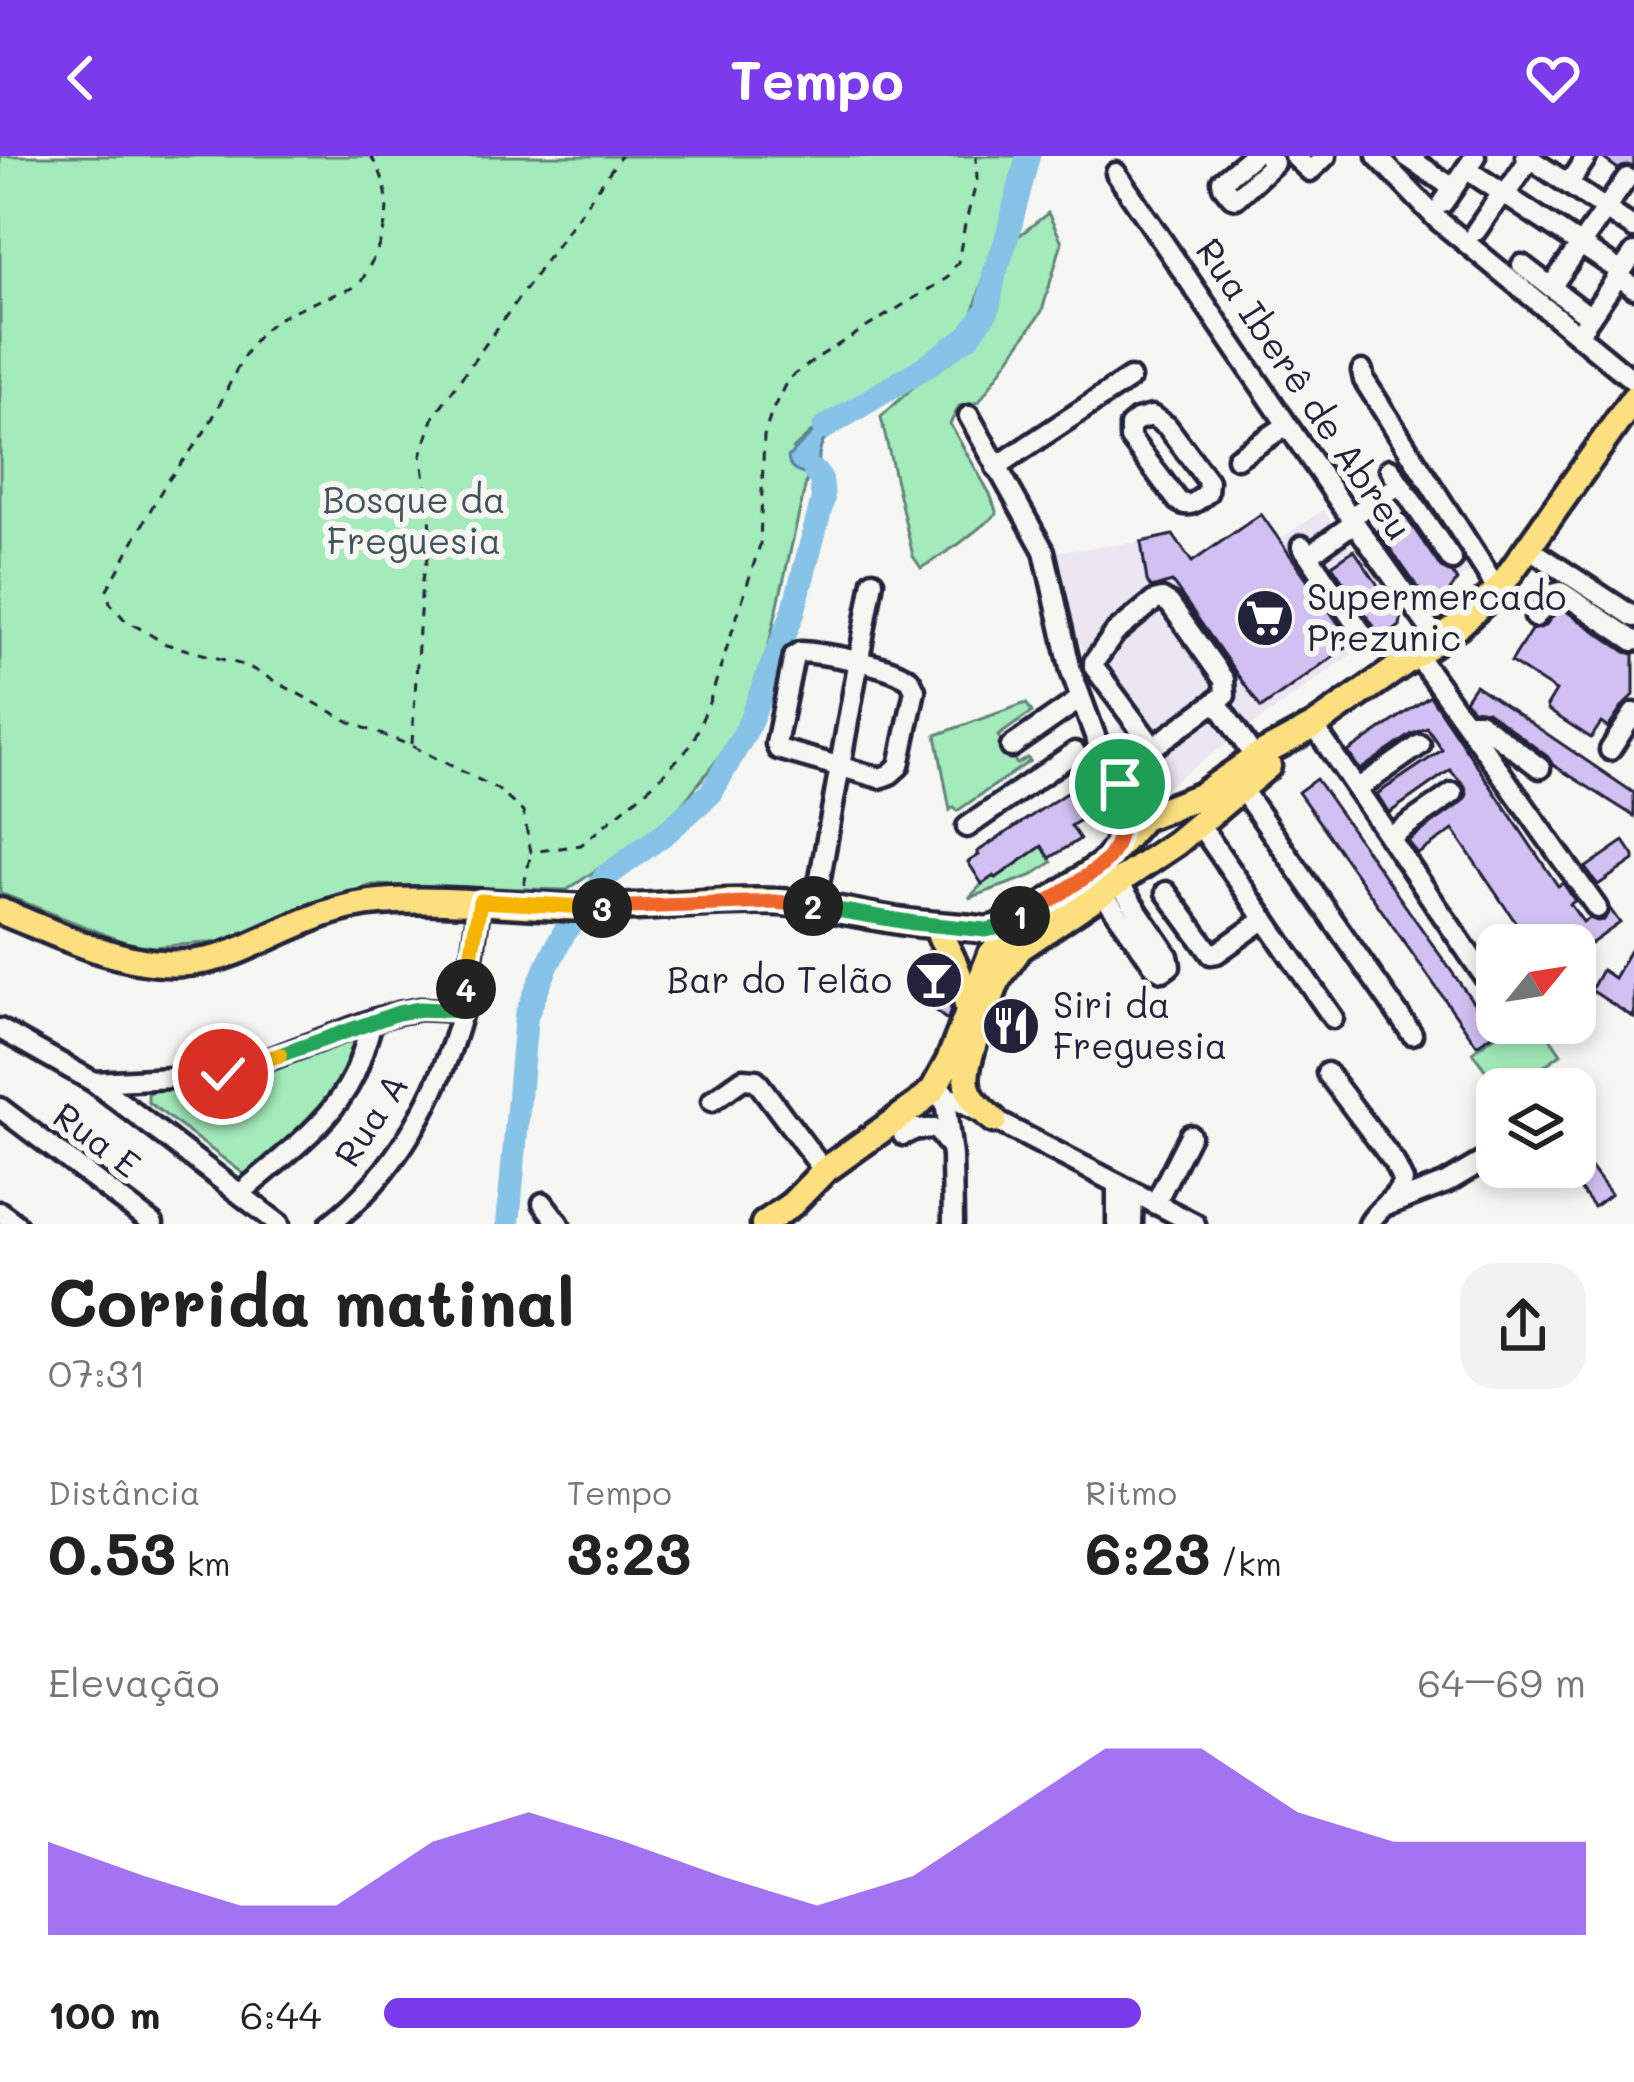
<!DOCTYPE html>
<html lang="pt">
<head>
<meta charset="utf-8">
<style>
	body { margin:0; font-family:Mali,sans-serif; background:#f2f2f2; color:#222; height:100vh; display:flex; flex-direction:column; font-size:45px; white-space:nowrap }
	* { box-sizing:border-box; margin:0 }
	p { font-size:39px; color:#767676 }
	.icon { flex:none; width:66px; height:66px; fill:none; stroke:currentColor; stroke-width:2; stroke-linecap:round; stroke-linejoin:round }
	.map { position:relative; height:1068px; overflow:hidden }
	.details { display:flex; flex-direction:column; background:#fff; flex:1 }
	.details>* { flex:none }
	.needle { width:78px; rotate:60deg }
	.controls { position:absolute; left:1476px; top:768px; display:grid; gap:24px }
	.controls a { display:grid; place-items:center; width:120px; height:120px; border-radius:24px; background:#fff; box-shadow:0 6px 18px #0003; font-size:60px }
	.pin { position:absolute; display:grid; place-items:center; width:102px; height:102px; color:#fff; margin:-51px; border:6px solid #fff; border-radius:50%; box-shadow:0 3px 12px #0007 }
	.km { position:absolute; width:60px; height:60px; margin:-30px; border-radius:50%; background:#222; color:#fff; font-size:33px; line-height:60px; text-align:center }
	.round { display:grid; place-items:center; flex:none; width:126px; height:126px; border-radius:36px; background:#f2f2f2 }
	.overview { display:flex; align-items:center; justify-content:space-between; height:204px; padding:0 48px }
	h1 { font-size:66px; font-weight:800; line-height:90px }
	.metrics { display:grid; grid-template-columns:repeat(3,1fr); gap:18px; height:204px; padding:12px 48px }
	.metrics div { display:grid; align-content:center }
	.metrics b { font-size:60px; font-weight:800 }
	.metrics small { font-size:33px; font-weight:400 }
	.metrics p { font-size:33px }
	.chart { height:336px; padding:24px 48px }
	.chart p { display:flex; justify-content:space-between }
	.chart svg { width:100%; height:216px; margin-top:12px; fill:#7c3aed; opacity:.7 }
	ul { padding:0 48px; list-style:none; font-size:39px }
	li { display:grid; grid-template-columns:192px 144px 1fr; align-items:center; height:90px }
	li i { height:30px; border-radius:15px; background:#7c3aed }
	header { display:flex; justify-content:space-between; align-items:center; height:156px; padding:0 48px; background:#7c3aed; color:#fff; font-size:54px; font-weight:800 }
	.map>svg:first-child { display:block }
	.built { fill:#ebe6f2 }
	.green { fill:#a3ebba; stroke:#62867a; stroke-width:3 }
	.water { fill:#87c2e7; stroke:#5f82a2; stroke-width:3 }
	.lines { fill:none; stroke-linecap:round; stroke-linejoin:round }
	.river { stroke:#87c2e7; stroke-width:24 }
	.building { fill:#d1c0f1; stroke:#22223b; stroke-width:3 }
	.minor-casing { stroke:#22223b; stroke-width:27 }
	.major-casing { stroke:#22223b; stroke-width:33 }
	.path { stroke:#22223b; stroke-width:3; stroke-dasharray:9 9; stroke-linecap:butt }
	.minor { stroke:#f6f6f2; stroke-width:18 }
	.major { stroke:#fce080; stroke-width:24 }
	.split-1-casing { stroke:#fff; stroke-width:24 }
	.split-2-casing { stroke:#fff; stroke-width:24 }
	.split-3-casing { stroke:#fff; stroke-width:24 }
	.split-4-casing { stroke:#fff; stroke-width:24 }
	.split-5-casing { stroke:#fff; stroke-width:24 }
	.split-6-casing { stroke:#fff; stroke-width:24 }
	.split-1 { stroke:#f0652b; stroke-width:15 }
	.split-2 { stroke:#22a559; stroke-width:15 }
	.split-3 { stroke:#f0652b; stroke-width:15 }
	.split-4 { stroke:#f5b400; stroke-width:15 }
	.split-5 { stroke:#22a559; stroke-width:15 }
	.split-6 { stroke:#f5b400; stroke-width:15 }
	.labels { text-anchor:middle; stroke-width:12; stroke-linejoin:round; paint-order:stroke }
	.street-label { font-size:36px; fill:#22223b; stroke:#f6f6f2 }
	.park-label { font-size:36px; fill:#42545b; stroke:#f6f6f2 }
	.poi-label { font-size:36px; fill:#22223b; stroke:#f6f6f2; text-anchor:start }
</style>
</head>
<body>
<header><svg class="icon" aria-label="back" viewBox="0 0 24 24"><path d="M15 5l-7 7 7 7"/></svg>Tempo<svg class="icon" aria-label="heart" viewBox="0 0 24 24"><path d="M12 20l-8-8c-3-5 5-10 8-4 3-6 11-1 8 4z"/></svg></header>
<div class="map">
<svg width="1634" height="1068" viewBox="0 0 1634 1068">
	<rect width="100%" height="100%" fill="#f6f6f2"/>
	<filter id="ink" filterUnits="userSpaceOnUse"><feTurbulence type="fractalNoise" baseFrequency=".00833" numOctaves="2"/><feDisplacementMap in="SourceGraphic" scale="24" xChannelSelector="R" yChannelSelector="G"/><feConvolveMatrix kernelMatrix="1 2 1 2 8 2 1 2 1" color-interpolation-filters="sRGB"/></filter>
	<g filter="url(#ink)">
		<g class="built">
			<polygon points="1404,300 1475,412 1427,446 1351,336"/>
			<polygon points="1323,354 1401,463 1151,642 1075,476 1055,396 1141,386 1173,379 1192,406 1261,358 1279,384"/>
		</g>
		<g class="green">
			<polygon points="0,0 1018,0 1017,14 972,160 945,193 838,252 793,293 808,318 768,492 731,586 670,664 567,734 372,729 218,786 139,792 0,737"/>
			<polygon points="1048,57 1062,86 1042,155 979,246 959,250 950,268 990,338 997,358 959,388 921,412 913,400 881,261 940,206 992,138 1016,82"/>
			<polygon points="1026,547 1032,556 998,580 1017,608 1027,602 1030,605 957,655 954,651 950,654 936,579"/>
			<polygon points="1042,690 1052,706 1031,720 969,742 982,728 994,720 996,722"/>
			<polygon points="1513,867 1540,867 1561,898 1512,933 1499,933 1472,896"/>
			<polygon points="346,881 355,881 361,888 323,959 248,1021 148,946 148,938 156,933 236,922"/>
		</g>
		<path class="water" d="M838,252l13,2c-13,13 -34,30 -32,51 2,16 11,21 4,38l-6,-18c-12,-11 -27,-4 -29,-24z"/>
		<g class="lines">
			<g class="river">
				<polyline points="824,272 925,211 969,180 988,153 995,115 1006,85 1028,0"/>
				<polyline points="508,1068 526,860 546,812 564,777 605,721 668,675 711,637 748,571 793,457 823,343 821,323 815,316"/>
			</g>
		</g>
		<g class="building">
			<polygon points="1600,0 1634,0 1634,11 1627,9 1618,13"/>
			<polygon points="1261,358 1352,487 1261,552 1172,426 1151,432 1147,425 1141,386 1173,379 1192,406"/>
			<polygon points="1404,358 1441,412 1452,417 1457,425 1445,441 1434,449 1428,446 1378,375"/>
			<polygon points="1354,394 1401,463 1400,470 1375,487 1377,480 1375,472 1332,409"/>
			<polygon points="1560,451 1626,496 1634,498 1634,539 1623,550 1608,572 1601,567 1591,582 1548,554 1547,550 1556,535 1511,506 1531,474 1545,470"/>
			<polygon points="1475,529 1634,637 1634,660 1553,609 1548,601 1487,555 1472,553 1465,544"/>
			<polygon points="1430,540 1558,730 1563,727 1575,745 1570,748 1583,766 1589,762 1597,765 1604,764 1610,753 1620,767 1575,799 1575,789 1531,789 1453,674 1418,698 1408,685 1465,644 1467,638 1465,630 1450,614 1389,657 1377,638 1442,594 1427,572 1412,578 1360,614 1348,596"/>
			<polygon points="1316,623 1495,877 1477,889 1298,636"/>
			<polygon points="1081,627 1095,650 1085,656 1087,660 1071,670 1080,683 1050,702 1042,690 996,722 994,720 982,728 968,706 979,699 977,696"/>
			<polygon points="1624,685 1634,700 1634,704 1598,729 1585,712"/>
			<polygon points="1634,787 1634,862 1591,834 1602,814 1614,822"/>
			<polygon points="928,796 939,813 948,839 951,854 947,864 912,836"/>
			<polygon points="1005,850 1031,865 1020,888 995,876"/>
			<polygon points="1575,990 1611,1038 1594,1051 1563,1011 1575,1011"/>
		</g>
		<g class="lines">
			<g class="minor-casing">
				<g id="minor">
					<polyline points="1252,0 1222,25 1223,30 1232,41 1236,42 1274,7 1267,0"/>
					<polyline points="1294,0 1310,15 1326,0"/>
					<polyline points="1377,0 1437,63 1634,225"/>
					<polyline points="1406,0 1453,32"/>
					<polyline points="1526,0 1634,72"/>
					<polyline points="1466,13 1614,111 1625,125 1634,132"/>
					<polyline points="1116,17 1339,345 1438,484"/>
					<polyline points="1569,27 1587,0"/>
					<polyline points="1505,39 1530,2"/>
					<polyline points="1443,47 1475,0"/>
					<polyline points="1476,75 1502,37"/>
					<polyline points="1522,109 1590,161"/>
					<polyline points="1551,131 1627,22"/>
					<polyline points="1578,179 1634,97"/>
					<polyline points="1362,215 1364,224 1498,434"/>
					<polyline points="969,260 1044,395 1071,515 1118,642 1119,667 1114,691"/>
					<path d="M1152,260l15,10 41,55 -1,12c-10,8 -17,16 -29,8l-48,-63v-12l7,-6z"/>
					<polyline points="1237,302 1287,269"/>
					<polyline points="996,311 1130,222"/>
					<polyline points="1390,313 1452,404"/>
					<polyline points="1351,361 1400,328"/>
					<polyline points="1302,390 1364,480"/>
					<polyline points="1530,393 1634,461"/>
					<polyline points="1309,399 1354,367"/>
					<polygon points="1162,443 1170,448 1224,524 1225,539 1156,589 1151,588 1094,511 1094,506 1115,477 1154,445"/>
					<polyline points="1535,461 1553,438 1561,436 1634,485"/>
					<path d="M800,496c24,1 82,12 102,23 10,5 8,5 13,15l-16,76 -9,8 -10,4 -102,-29 -2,-5 18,-88z"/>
					<polyline points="1417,499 1597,752"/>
					<polyline points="1216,545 1255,602"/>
					<polyline points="1465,566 1479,566 1540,612"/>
					<polyline points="1314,570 1497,839"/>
					<polyline points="1011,591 1080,543"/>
					<polyline points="1610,594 1634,557"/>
					<polyline points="1241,632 1412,878"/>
					<polyline points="1357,633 1420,589"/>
					<polyline points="1199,668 1333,862"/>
					<polyline points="967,671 1075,596"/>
					<polyline points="1390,681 1453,637"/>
					<polyline points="1102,736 1156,812 1163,815 1170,810 1168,800 1118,726"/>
					<polyline points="1166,736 1211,798 1217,797 1265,763"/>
					<polyline points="815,750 873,425"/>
					<polyline points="0,873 94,926 279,1068"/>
					<path d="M1327,917l67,89 9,19c-5,18 -25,26 -34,43"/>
					<polyline points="94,926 210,920 238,915 373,864 398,857 420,853 462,855"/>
					<polyline points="944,936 952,1000 953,1068"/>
					<polyline points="926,941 944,940 956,944 1195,1068"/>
					<polyline points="712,945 743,923 756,924 824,1015"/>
					<polyline points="0,952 153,1068"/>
					<polyline points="903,979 916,973 936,973 949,989"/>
					<polyline points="1117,1028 1117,1068"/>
					<path d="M241,1037c39,-35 90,-69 113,-118 8,-18 13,-37 19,-55"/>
					<polyline points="543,1047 559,1068"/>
					<polyline points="1155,1048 1190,979"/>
					<polyline points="1391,1048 1446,1027 1497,997"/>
					<polyline points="0,1056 16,1068"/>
					<path d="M330,1068c66,-50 111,-132 132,-212 9,-36 12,-74 18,-111"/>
					<polyline points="1132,1068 1133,1036"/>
				</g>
			</g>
			<g class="major-casing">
				<g id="major">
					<path d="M0,755c74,29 154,74 235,41 47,-19 93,-47 145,-50 70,-5 139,5 209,6 63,1 127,-9 190,-6 46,2 90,16 135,21 24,3 48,3 72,7l10,-2 17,-9"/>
					<path d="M940,780c14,23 24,48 28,75"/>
					<polyline points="980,870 998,823 1020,792 1176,687 1268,610"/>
					<path d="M976,880c-12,40 -19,56 18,84"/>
					<polyline points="764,1068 792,1048 824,1015 918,948 933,934 949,905 991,798 1017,768 1104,707 1143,662 1200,640 1255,602 1314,570 1459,469 1498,434 1634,242"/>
				</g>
			</g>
			<g class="path">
				<path d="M370,0c27,35 18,75 -1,111 -3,5 -5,11 -9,16 -6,6 -17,8 -24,11 -25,10 -54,18 -73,37 -26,27 -36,64 -55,95 -13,21 -29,39 -43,59 -21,34 -37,70 -58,104l3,14 14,16 42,25 81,22 107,58 58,22 85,43 26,23 8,40 50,-7 76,-64 35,-37 18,-44 50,-155 4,-109 8,-25 16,-32 35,-25 124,-76 11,-16 7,-38 12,-43 -1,-25"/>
				<polyline points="412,588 422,424 431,385 430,352 421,299 434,260 621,0"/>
				<polyline points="524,729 531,697"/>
			</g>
			<use href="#minor" class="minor"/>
			<use href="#major" class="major"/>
		</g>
	</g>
	<g class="lines" filter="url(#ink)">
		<g class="split-1-casing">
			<path id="split-1" d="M1020,760c18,-6 35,-18 50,-29 13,-9 31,-18 39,-30 18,-23 11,-60 1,-85l10,12"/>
		</g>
		<g class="split-2-casing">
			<polyline id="split-2" points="813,750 914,767 986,774 996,772 1020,760"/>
		</g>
		<g class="split-3-casing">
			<polyline id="split-3" points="602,752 775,746 813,750"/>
		</g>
		<g class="split-4-casing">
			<polyline id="split-4" points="466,833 480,745 602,752"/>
		</g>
		<g class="split-5-casing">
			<polyline id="split-5" points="280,899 398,857 420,853 462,855 466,833"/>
		</g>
		<g class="split-6-casing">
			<polyline id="split-6" points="223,918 280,899"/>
		</g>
		<use href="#split-1" class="split-1"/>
		<use href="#split-2" class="split-2"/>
		<use href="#split-3" class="split-3"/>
		<use href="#split-4" class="split-4"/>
		<use href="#split-5" class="split-5"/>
		<use href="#split-6" class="split-6"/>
	</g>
	<defs>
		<g id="supermarket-disc" transform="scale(3)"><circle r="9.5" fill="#22223b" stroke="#f6f6f2"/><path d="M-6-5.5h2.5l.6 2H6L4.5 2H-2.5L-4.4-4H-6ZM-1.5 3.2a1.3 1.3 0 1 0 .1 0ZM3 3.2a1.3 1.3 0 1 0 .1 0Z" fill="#fff"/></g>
		<g id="bar-disc" transform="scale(3)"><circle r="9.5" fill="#22223b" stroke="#f6f6f2"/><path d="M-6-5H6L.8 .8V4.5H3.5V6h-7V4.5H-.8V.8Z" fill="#fff"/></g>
		<g id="restaurant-disc" transform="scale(3)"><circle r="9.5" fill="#22223b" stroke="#f6f6f2"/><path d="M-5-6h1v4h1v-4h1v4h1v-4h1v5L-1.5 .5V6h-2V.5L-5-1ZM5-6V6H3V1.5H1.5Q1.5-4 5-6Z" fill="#fff"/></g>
	</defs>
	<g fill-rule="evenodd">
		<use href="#supermarket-disc" x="1265" y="462"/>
		<use href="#bar-disc" x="934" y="824"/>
		<use href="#restaurant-disc" x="1011" y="870"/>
	</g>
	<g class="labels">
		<g class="street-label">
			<text transform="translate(1304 233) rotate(56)" y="13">Rua Iberê de Abreu</text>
			<text transform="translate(371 964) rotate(-57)" y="13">Rua A</text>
			<text transform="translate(97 984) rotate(37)" y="13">Rua E</text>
		</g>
		<g class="park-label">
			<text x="414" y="357">Bosque da<tspan x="414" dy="41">Freguesia</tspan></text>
		</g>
		<g class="poi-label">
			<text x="1307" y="454">Supermercado<tspan x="1307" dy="41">Prezunic</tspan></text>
			<text x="892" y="837" text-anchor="end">Bar do Telão</text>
			<text x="1053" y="862">Siri da<tspan x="1053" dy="41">Freguesia</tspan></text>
		</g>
	</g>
</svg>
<div class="controls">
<a><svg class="needle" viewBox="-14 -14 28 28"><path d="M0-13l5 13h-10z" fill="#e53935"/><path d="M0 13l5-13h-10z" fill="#767676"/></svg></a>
<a><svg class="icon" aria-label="layers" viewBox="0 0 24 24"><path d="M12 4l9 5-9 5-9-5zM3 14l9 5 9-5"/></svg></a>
</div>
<div class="pin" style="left:1120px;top:628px;background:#1e9e55"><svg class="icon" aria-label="arrive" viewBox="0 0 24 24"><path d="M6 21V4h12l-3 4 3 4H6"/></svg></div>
<div class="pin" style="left:223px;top:918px;background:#d93025"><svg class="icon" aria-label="check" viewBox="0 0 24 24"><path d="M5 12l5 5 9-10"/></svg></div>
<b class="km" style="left:1020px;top:760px">1</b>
<b class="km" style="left:813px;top:750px">2</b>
<b class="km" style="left:602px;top:752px">3</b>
<b class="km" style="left:466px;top:833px">4</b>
</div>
<section class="details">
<div class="overview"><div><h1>Corrida matinal</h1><p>07:31</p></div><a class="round"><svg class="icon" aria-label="share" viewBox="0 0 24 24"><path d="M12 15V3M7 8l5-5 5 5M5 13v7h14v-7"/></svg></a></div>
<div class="metrics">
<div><p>Distância</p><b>0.53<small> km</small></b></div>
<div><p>Tempo</p><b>3:23</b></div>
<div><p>Ritmo</p><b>6:23<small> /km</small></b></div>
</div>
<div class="chart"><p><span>Elevação</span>64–69 m</p>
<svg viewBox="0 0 160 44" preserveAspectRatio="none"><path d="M0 44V25L10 32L20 38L30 38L40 25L50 19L60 25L70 32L80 38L90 32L100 19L110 6L120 6L130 19L140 25L150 25L160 25V44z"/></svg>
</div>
<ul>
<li><b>100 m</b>6:44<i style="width:63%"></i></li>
</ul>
</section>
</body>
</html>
